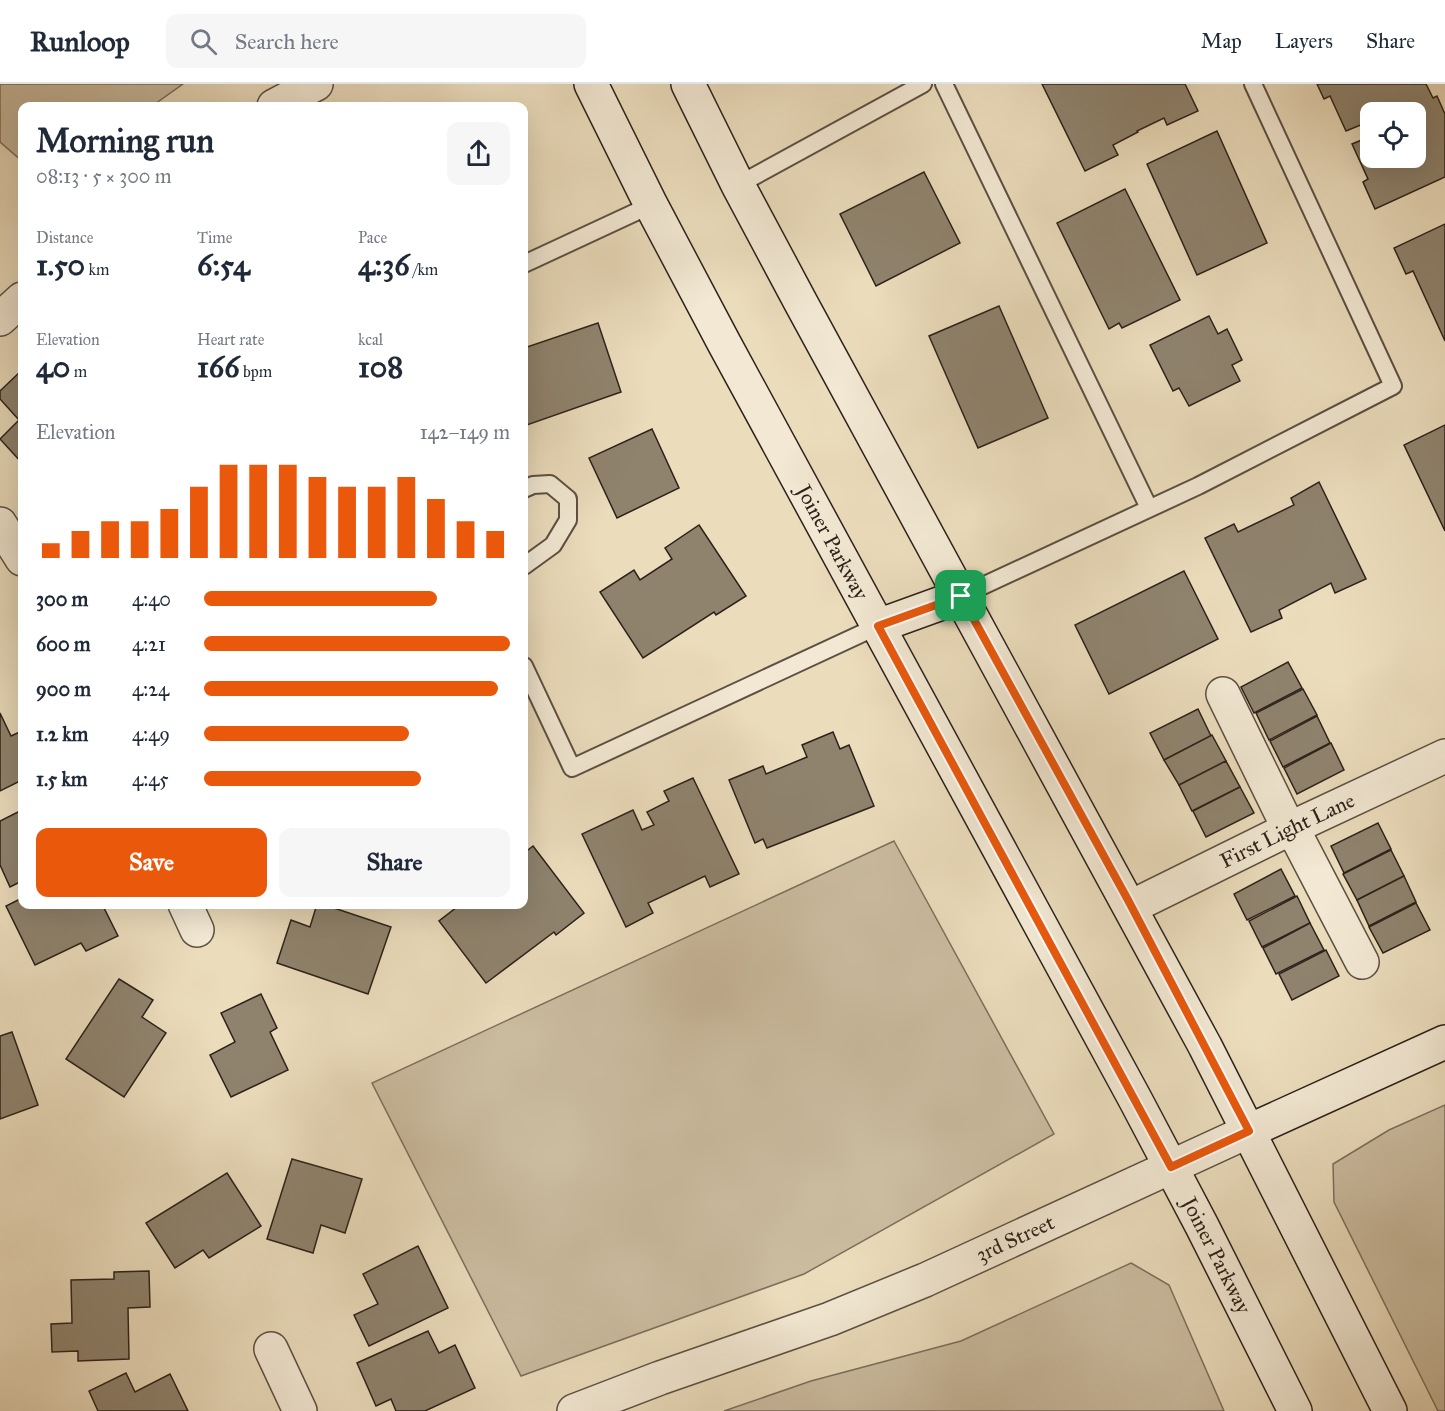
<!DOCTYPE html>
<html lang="en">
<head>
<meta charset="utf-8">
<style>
	body { margin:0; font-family:"IM FELL Great Primer",serif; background:#f6f6f7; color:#1f2937; height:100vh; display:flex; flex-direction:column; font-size:22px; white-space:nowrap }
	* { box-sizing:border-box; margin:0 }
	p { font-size:20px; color:#747a83 }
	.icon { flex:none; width:33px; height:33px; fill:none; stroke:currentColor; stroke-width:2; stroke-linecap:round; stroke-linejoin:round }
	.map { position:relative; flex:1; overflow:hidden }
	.drawer { position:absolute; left:18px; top:18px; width:510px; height:807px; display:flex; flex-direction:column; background:#fff; border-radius:12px; box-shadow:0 6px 24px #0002 }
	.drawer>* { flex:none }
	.buttons { position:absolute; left:1360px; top:18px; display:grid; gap:12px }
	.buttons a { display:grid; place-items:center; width:66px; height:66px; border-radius:12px; background:#fff; box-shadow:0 6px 24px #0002; font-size:30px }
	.pin { position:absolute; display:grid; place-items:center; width:51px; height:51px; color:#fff; margin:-26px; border-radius:12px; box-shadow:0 3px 9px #0006 }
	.round { display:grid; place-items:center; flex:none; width:63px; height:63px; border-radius:12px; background:#f6f6f7 }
	.headline { display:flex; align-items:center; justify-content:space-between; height:102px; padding:0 18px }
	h1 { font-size:33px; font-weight:700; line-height:45px }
	.figures { display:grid; grid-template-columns:repeat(3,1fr); gap:9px; height:102px; padding:6px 18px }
	.figures div { display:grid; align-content:center }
	.figures b { font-size:30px; font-weight:700 }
	.figures small { font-size:16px; font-weight:400 }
	.figures p { font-size:16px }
	.chart { height:168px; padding:12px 18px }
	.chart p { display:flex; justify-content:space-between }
	.chart svg { width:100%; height:108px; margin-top:6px; stroke:#ea580c; stroke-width:6 }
	.cta { display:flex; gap:12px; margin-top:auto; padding:12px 18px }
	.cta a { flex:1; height:69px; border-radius:12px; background:#ea580c; color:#fff; font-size:24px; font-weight:700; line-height:69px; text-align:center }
	.cta a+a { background:#f6f6f7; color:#1f2937 }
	ul { padding:0 18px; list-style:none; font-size:20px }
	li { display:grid; grid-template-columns:96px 72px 1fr; align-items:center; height:45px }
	li i { height:15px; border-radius:8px; background:#ea580c }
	header { display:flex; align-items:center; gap:36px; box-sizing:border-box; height:84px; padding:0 30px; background:#fff; border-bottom:2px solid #e0e1e3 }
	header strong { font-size:28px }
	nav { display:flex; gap:33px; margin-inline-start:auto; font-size:21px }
	.search { width:420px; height:54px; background:#f6f6f7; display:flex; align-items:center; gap:15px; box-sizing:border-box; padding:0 21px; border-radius:12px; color:#747a83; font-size:22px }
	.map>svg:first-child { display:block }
	.green { fill:#cbbca0; stroke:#7c6f5d; stroke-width:1.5 }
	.building { fill:#8f836e; stroke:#2c221a; stroke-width:1.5; fill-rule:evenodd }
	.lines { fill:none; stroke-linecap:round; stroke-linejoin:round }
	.lane-casing { stroke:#5c5042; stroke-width:20 }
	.street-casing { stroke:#5c5042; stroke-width:36 }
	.secondary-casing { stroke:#2c221a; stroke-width:36 }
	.lane { stroke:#f2e8d3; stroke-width:16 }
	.street { stroke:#f2e8d3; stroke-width:33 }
	.secondary { stroke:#f2e8d3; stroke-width:33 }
	.route-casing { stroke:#fff; stroke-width:12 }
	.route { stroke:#ea580c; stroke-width:8 }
	.labels { text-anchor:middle; stroke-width:6; stroke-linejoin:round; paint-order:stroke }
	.street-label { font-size:21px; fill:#2c221a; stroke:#f2e8d3 }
</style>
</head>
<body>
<header>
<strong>Runloop</strong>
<div class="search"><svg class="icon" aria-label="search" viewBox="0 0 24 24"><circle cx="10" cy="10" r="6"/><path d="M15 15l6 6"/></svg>Search here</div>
<nav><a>Map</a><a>Layers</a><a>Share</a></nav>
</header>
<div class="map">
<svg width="1445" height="1327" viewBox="0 0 1445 1327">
	<rect width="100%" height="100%" fill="#ebdcbc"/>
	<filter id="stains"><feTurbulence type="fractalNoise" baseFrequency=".00333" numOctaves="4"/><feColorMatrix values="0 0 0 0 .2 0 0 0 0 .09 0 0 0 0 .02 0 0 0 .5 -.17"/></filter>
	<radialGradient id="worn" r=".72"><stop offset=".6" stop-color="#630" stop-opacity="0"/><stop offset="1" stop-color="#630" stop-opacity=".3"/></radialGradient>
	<g class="green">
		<polygon points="0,0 183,0 152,22 22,22 22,77 0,58"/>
		<polygon points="894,757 1054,1050 804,1190 521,1292 372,999"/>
		<polygon points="1445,1021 1445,1327 1438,1327 1334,1118 1333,1080 1389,1046"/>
		<polygon points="1131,1179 1169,1201 1224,1327 724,1327 811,1297 961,1257"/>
	</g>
	<g class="building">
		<polygon points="1042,0 1185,0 1198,27 1167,41 1164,34 1137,47 1138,48 1113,61 1118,71 1085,87"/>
		<path d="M1317,0h109l7,14 4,-2 8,18v63l-70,32 -12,-27 5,-3 -16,-35 17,-7 -6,-13 -17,7 -16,-35 -6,3zM1371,28h45v46h-45z"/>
		<polygon points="1217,47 1267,159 1197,191 1147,80"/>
		<polygon points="924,88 960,159 876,202 840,130"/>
		<polygon points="1125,105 1180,216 1122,244 1119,239 1109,245 1057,139"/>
		<polygon points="1445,140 1445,257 1413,187 1406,190 1394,164"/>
		<polygon points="999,222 1048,334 978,364 929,252"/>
		<polygon points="1209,232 1218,250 1227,245 1242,276 1232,281 1240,297 1189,322 1179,304 1173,307 1150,261"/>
		<polygon points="598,239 621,308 524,342 524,264"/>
		<polygon points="22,286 22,379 0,355 19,336 0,315 0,307"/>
		<polygon points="1445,341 1445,447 1404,361"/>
		<polygon points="652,345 679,404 617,434 589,374"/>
		<polygon points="1319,398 1366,495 1335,509 1331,499 1279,526 1282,534 1251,548 1205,454 1234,440 1238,448 1294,421 1291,414"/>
		<polygon points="699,441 746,512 716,531 714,528 643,574 600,508 634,486 640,496 672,475 665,464"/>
		<polygon points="1184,487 1218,555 1109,610 1075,541"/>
		<polygon points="1288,578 1302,604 1254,629 1241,603"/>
		<polygon points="1303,605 1317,631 1269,656 1256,629"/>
		<polygon points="1198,625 1211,652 1164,676 1150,649"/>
		<polygon points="0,629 11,652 22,647 22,696 0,707"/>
		<polygon points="1317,632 1330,659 1283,683 1270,657"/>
		<polygon points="833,648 840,665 849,661 874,722 767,764 763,755 755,759 729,696 763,682 766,690 807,673 802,661"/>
		<polygon points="1212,651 1226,677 1179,701 1164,676"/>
		<polygon points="1331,659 1344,686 1297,710 1284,684"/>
		<polygon points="1226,677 1240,703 1192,727 1179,701"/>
		<polygon points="693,694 739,790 710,803 705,792 648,819 653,829 626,843 582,750 633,726 642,746 654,741 647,728 669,717 664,707"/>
		<polygon points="1240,703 1254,729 1206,753 1193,727"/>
		<polygon points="22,726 22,797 10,803 0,781 0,737"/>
		<polygon points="1378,739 1391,765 1344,789 1331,762"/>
		<polygon points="533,762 584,829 556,851 554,848 486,899 439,837 461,820 474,820 475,823 478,820 524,820 524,769"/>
		<polygon points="1391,766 1404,792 1357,816 1343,790"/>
		<polygon points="1281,785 1295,812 1247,836 1234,810"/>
		<polygon points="1404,792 1416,818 1369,842 1357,816"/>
		<polygon points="1297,812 1310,839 1262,863 1249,837"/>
		<polygon points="22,814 22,820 102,820 118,852 86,867 81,859 35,881 6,822"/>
		<polygon points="1416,819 1430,846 1383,869 1369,843"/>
		<polygon points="317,820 322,820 391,843 368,910 277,879 291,836 310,843"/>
		<polygon points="1310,839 1324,866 1276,890 1263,864"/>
		<polygon points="1326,866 1339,892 1292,916 1279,890"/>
		<polygon points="119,895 153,916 142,933 166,949 124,1013 66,975"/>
		<polygon points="261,910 277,944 270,948 288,986 231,1013 210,971 235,958 221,929"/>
		<polygon points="12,948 38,1021 0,1035 0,952"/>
		<polygon points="292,1075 362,1095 345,1149 321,1141 313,1169 267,1155"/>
		<polygon points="227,1089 261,1142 209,1174 203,1166 175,1184 146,1139"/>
		<polygon points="418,1162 448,1224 369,1262 354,1231 378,1220 363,1190"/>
		<polygon points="149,1187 150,1223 128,1224 129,1275 78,1277 78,1267 52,1268 51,1240 72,1239 71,1196 114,1195 114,1188"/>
		<polygon points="428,1247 439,1269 455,1261 475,1304 425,1327 396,1327 391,1315 376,1322 357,1279"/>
		<polygon points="126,1289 135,1308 170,1290 188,1327 98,1327 89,1307"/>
	</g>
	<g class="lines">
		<g class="lane-casing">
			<g id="lane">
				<polyline points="944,0 1149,424"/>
				<polyline points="738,101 923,0"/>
				<polyline points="524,180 651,121"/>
				<polyline points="524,405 533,401 550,400 568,415 568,436 553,461 524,482"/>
				<polyline points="961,512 1198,402 1393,302 1253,0"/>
				<polyline points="524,582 572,684 878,542"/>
			</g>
		</g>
		<g class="street-casing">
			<g id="street">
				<polyline points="274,22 316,0"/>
				<polyline points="0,235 22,215"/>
				<polyline points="0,440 22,475"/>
				<polyline points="1223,610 1289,745 1299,757 1362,878"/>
				<polyline points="185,820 197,846"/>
				<path id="s1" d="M1131,823l158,-78 156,-73"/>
				<polyline points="271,1265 300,1327"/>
				<path id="s2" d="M574,1327l86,-33 170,-59 95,-39 324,-149"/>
			</g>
		</g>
		<g class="secondary-casing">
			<g id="secondary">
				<path id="s3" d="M591,0l60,121 73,138 411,756 67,127 93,185"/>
				<polyline points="688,0 738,101 801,219 1205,962 1390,1327"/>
				<polyline points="878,542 961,512"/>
				<polyline points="1249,1047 1445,958"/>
			</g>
		</g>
		<use href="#lane" class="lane"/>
		<use href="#street" class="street"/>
		<use href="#secondary" class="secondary"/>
	</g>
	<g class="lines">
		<g class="route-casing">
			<polygon id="route" points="961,512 1128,816 1249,1047 1171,1083 878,542"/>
		</g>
		<use href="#route" class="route"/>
	</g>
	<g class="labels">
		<g class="street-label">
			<text dy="7" stroke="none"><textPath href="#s3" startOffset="518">Joiner Parkway</textPath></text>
			<text dy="7" stroke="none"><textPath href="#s1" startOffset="174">First Light Lane</textPath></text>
			<text dy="7" stroke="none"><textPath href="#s2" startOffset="474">3rd Street</textPath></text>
			<text dy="7" stroke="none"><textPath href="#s3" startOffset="1328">Joiner Parkway</textPath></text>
		</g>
	</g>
	<rect width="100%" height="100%" filter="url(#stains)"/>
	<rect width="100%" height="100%" fill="url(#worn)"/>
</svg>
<div class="buttons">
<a><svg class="icon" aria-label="locate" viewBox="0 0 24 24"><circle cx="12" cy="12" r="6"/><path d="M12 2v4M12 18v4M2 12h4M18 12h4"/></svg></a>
</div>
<div class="pin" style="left:961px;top:512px;background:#1e9e55"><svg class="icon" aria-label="arrive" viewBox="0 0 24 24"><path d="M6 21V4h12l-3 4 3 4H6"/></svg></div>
<section class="drawer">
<div class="headline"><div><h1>Morning run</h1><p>08:13 · 5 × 300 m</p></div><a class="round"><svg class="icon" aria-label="share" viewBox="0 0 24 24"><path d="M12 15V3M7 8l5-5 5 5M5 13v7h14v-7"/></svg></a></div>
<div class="figures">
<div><p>Distance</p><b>1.50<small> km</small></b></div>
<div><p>Time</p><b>6:54</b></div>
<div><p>Pace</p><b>4:36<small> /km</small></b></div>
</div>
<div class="figures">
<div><p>Elevation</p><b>40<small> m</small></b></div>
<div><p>Heart rate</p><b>166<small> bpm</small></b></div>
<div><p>kcal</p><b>108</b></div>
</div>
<div class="chart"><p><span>Elevation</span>142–149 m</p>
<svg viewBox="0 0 160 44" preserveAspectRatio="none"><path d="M5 44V38M15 44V33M25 44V29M35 44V29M45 44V24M55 44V15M65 44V6M75 44V6M85 44V6M95 44V11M105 44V15M115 44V15M125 44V11M135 44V20M145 44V29M155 44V33"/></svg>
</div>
<ul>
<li><b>300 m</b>4:40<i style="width:76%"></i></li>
<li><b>600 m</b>4:21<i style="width:100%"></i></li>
<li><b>900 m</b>4:24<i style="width:96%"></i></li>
<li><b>1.2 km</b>4:49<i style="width:67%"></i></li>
<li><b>1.5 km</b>4:45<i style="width:71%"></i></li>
</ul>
<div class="cta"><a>Save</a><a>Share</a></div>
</section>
</div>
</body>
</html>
